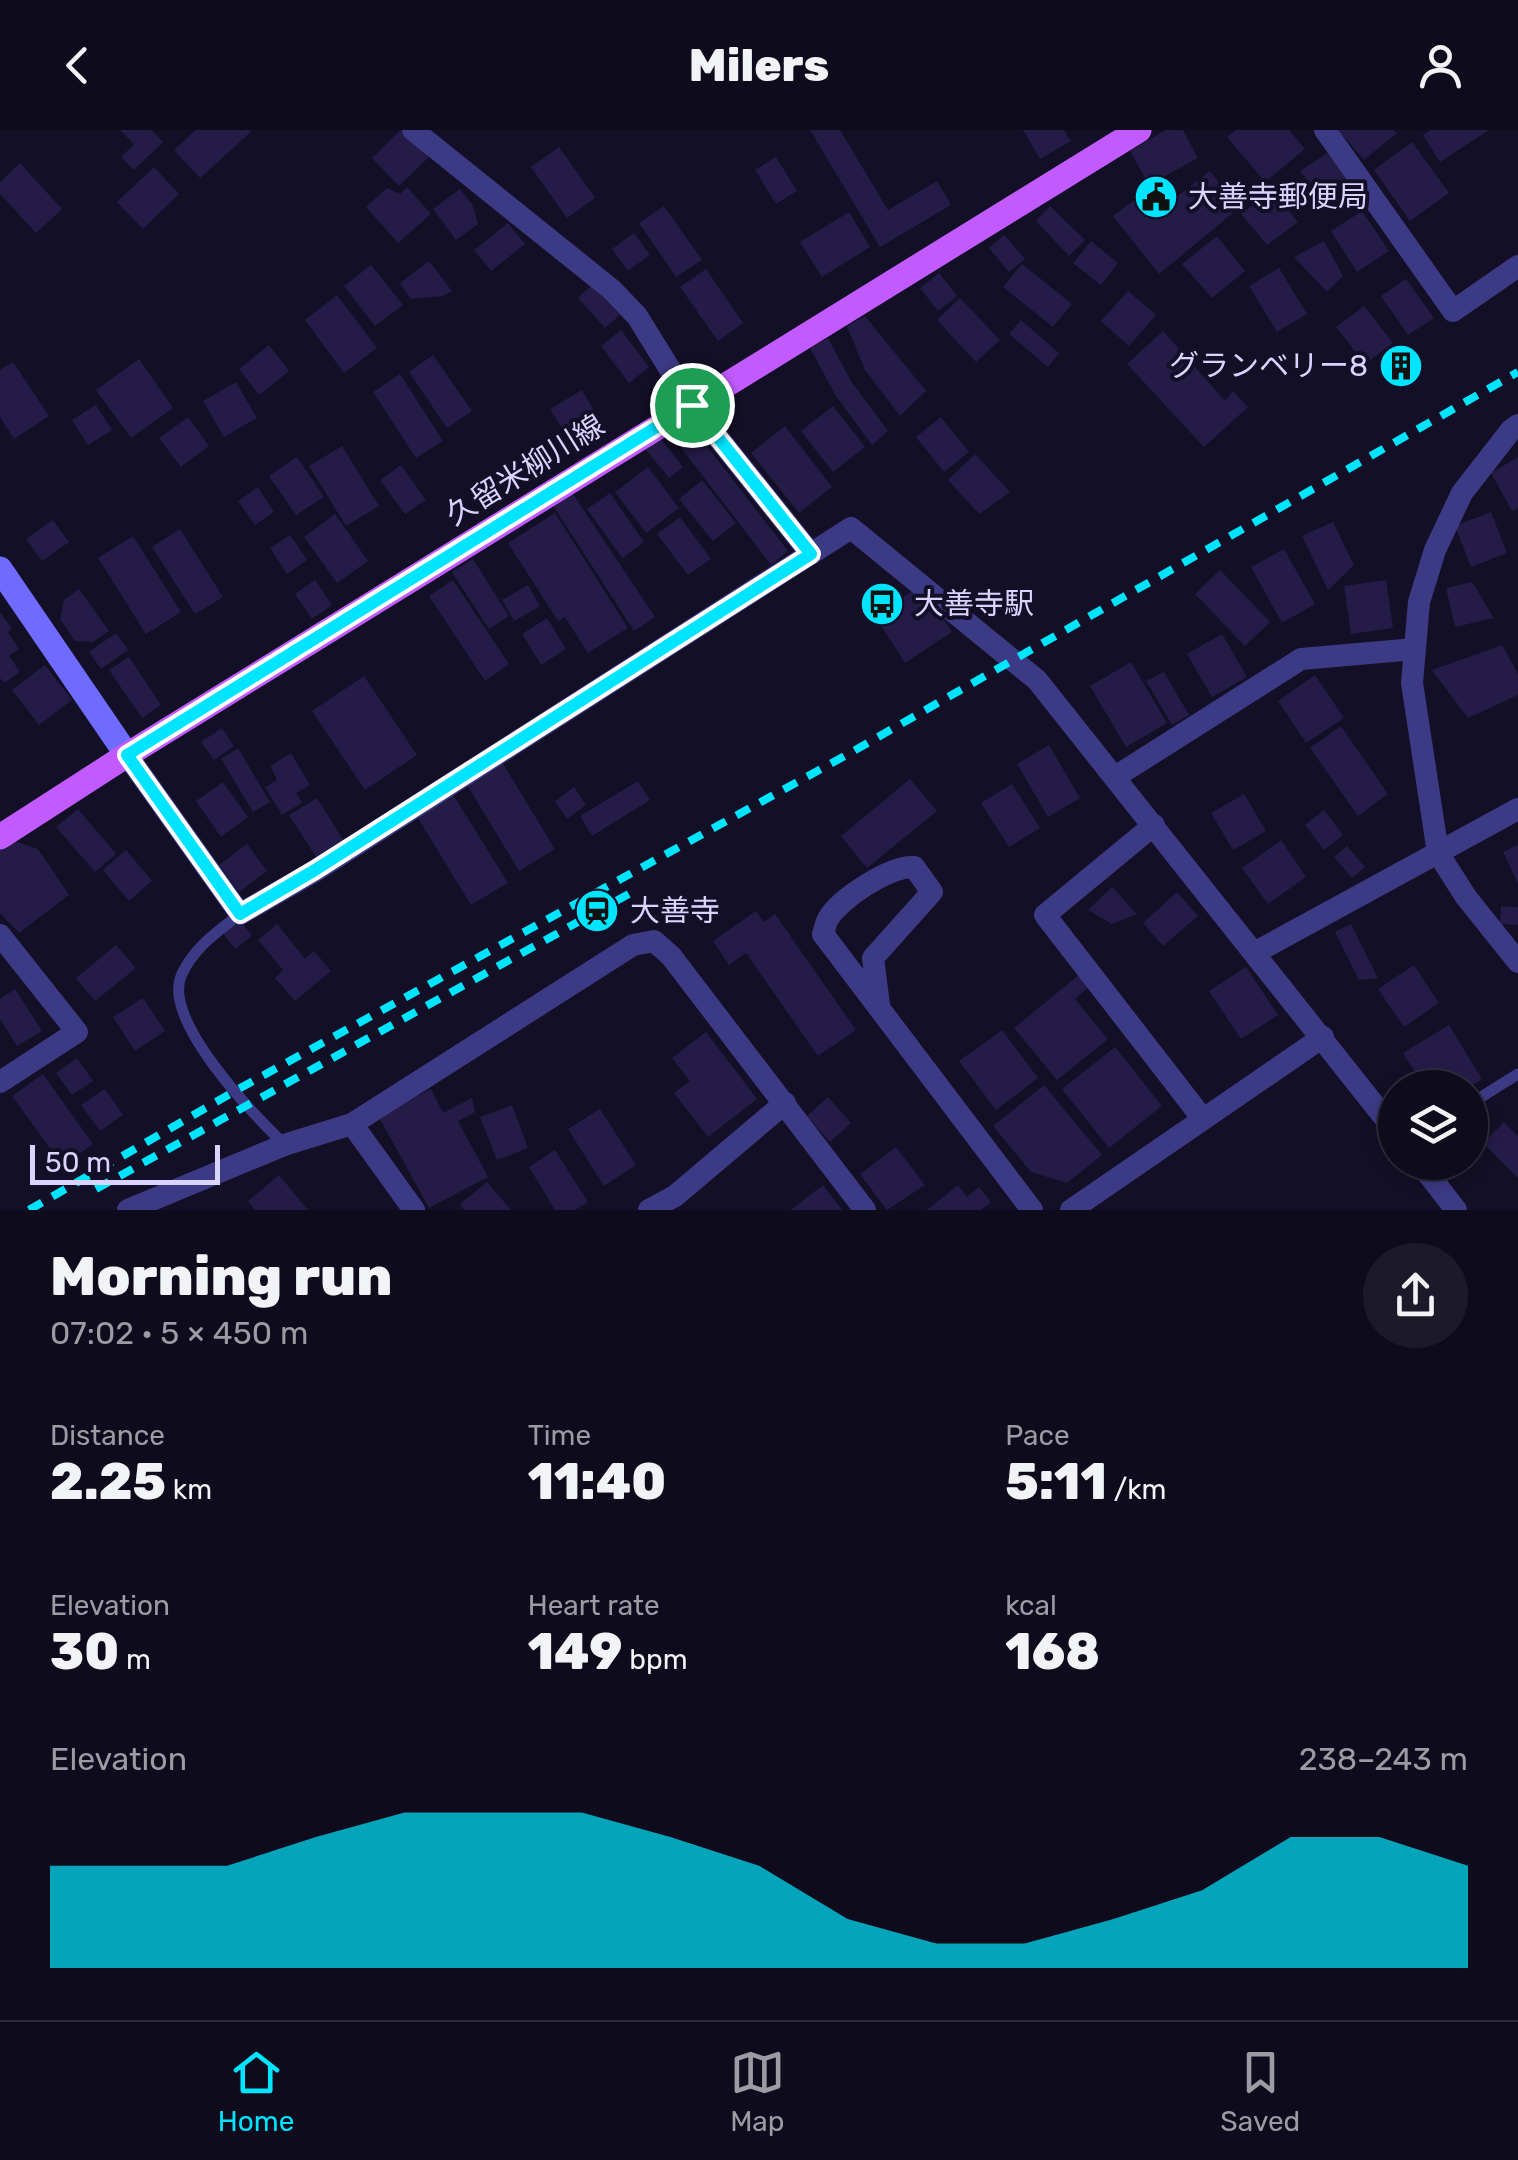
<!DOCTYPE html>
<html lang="en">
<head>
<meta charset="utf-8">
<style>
	body { margin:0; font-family:Rubik,"Noto Sans JP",sans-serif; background:#1c1929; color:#f1f3f6; height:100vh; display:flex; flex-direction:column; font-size:38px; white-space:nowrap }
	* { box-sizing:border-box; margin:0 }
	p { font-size:32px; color:#9b9ba3 }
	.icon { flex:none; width:55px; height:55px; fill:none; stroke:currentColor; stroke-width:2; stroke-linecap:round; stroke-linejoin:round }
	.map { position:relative; height:1080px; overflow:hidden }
	.panel { display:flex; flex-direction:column; background:#0e0b1c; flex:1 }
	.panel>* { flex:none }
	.controls { position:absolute; left:1378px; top:940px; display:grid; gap:20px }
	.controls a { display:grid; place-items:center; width:110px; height:110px; border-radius:50%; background:#0e0b1c; box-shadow:0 5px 15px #0003,0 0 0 2px #2e2b3b; font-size:50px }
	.scale { position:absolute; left:30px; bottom:25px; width:190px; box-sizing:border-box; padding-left:10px; border:5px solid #d9d4ff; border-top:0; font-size:28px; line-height:35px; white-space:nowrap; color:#d9d4ff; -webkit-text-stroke:8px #130f26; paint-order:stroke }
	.pin { position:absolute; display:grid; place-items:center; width:85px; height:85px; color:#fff; margin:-42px; border:5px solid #fff; border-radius:50%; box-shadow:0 2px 10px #0007 }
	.round { display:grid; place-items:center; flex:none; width:105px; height:105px; border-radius:52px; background:#1c1929 }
	.summary { display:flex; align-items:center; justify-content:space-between; height:170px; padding:0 50px }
	h1 { font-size:55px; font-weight:800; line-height:75px }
	.stats { display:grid; grid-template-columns:repeat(3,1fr); gap:15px; height:170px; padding:10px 50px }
	.stats div { display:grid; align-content:center }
	.stats b { font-size:50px; font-weight:800 }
	.stats small { font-size:28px; font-weight:400 }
	.stats p { font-size:28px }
	.chart { height:280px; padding:20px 50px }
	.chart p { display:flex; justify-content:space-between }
	.chart svg { width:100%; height:180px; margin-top:10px; fill:#00e5ff; opacity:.7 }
	header { display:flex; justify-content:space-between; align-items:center; height:130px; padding:0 50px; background:#0e0b1c; font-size:45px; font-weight:800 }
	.tab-bar { display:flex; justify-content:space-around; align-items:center; height:140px; border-top:2px solid #2e2b3b; background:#0e0b1c; font-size:28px; color:#9b9ba3 }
	.tab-bar a { display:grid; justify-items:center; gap:5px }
	.tab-bar .active { color:#00e5ff }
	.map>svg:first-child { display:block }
	.building { fill:#241b47 }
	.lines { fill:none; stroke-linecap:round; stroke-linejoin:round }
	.lane { stroke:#3d3a85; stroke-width:11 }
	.street { stroke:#3d3a85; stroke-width:22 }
	.secondary { stroke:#6f6bff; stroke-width:25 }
	.primary { stroke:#c25bff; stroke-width:25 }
	.rail { stroke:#00e5ff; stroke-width:8; stroke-dasharray:15 12; stroke-linecap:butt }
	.route-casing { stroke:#fff; stroke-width:20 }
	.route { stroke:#00e5ff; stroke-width:12 }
	.labels { text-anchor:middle; stroke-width:8; stroke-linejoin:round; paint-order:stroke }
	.poi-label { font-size:30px; fill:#d9d4ff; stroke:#130f26; text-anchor:start }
	.street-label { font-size:30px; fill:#d9d4ff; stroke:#130f26 }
</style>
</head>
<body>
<header><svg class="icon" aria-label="back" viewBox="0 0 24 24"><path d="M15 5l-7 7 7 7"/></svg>Milers<svg class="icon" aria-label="person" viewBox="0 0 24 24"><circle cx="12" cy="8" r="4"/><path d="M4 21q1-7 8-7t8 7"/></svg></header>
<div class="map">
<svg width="1518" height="1080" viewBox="0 0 1518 1080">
	<rect width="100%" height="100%" fill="#130f26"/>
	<g class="building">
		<polygon points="120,0 151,0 163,12 134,40 121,27 134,14"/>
		<polygon points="196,0 253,0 200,48 174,20"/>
		<polygon points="400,0 429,27 399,56 372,28"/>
		<polygon points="810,0 840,0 888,80 937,51 951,75 880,117"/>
		<polygon points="1023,0 1064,0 1071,11 1040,29"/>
		<polygon points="1166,0 1183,0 1198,28 1149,55 1130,21"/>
		<polygon points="1236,0 1289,0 1305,19 1265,52 1227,7"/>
		<polygon points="1338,0 1394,0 1397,3 1364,30"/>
		<polygon points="1430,0 1489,0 1440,32 1423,5"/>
		<polygon points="1412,12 1449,63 1410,91 1374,40"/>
		<polygon points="559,17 595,68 567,88 531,37"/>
		<polygon points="1327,23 1348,48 1320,67 1300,41"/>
		<polygon points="776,27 797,61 776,74 755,40"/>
		<polygon points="20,33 62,79 36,103 0,64 0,52"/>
		<polygon points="154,37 179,64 143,99 117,72"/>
		<polygon points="1210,41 1239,78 1159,144 1113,86 1146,61 1161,79"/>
		<polygon points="407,57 431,84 398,113 366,77 387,58 400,64"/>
		<polygon points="460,59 473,76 478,94 456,110 433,79"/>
		<polygon points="1272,61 1298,92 1267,115 1241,84"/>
		<polygon points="664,76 702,130 676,147 639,93"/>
		<polygon points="1050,76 1085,110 1069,126 1036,91"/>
		<polygon points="1362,81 1389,121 1357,142 1331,101"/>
		<polygon points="849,82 870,117 822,147 800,112"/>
		<polygon points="508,93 525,114 491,141 474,120"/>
		<polygon points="634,103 650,125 628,141 612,119"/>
		<polygon points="1004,105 1025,129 1009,142 989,118"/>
		<polygon points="1217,106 1245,141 1212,168 1182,134"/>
		<polygon points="1091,111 1118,133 1101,155 1073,133"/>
		<polygon points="1324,111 1343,146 1327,162 1294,127"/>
		<polygon points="429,131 452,161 443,166 411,169 400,153"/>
		<polygon points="1022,134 1072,174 1053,197 1003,157"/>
		<polygon points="371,135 403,175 375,196 344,156"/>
		<polygon points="1279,138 1307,184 1277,202 1249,156"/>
		<polygon points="706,139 743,193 718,211 680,157"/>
		<polygon points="939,143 957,166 938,181 920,158"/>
		<polygon points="1406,149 1434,188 1408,205 1381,166"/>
		<polygon points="592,155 620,185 605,198 578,168"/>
		<polygon points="1128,161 1156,185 1129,216 1101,191"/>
		<polygon points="337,165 377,218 344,243 305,190"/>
		<polygon points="960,168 1000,210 976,232 937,190"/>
		<polygon points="1364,176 1393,213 1365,234 1336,197"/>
		<polygon points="865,186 926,261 900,286 865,240 847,196"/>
		<polygon points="1021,190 1059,223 1048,237 1009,204"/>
		<polygon points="621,200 649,237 629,253 601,216"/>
		<polygon points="1163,201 1225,271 1233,261 1248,277 1204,317 1127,234"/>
		<polygon points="828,208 851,251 888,301 872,315 836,266 810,218"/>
		<polygon points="1401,213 1422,246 1401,259 1380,227"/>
		<polygon points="269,215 289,241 259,265 239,239"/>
		<polygon points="433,225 472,281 447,298 409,242"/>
		<polygon points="139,229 173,278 131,308 96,260"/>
		<polygon points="13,232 49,286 14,309 0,287 0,240"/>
		<polygon points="400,244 443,311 416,328 373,262"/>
		<polygon points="236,252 257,288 224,307 203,271"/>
		<polygon points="582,260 607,302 575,320 550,279"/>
		<polygon points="96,275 112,300 88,315 72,290"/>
		<polygon points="833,276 865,317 833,342 801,301"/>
		<polygon points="188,287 209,316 181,337 159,308"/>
		<polygon points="941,287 969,322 944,342 916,307"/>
		<polygon points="686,289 788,421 771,435 669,302"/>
		<polygon points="785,296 832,357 799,383 751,323"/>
		<polygon points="658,305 683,337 669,348 643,316"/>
		<polygon points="342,316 379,376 346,396 309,336"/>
		<polygon points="975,324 1010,362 979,384 948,350"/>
		<polygon points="297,327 324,367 296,385 269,346"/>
		<polygon points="1518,327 1518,378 1512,381 1491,343"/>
		<polygon points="401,335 426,370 405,384 380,350"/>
		<polygon points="648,337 679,378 646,403 615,362"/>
		<polygon points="702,350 736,393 713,411 679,369"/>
		<polygon points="258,357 274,382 255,395 238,371"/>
		<polygon points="569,358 655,487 634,501 550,371"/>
		<polygon points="610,363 644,412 622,428 587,379"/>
		<polygon points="1491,382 1507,423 1471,437 1455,396"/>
		<polygon points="555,383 628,498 588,523 565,487 558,491 508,413"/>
		<polygon points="335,384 368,431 337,453 304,407"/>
		<polygon points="680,387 711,429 688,445 657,404"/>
		<polygon points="53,390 69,412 42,431 26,409"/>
		<polygon points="1333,392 1354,435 1328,460 1302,406"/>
		<polygon points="180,399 223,467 195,484 152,417"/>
		<polygon points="290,405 307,430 287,444 270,418"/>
		<polygon points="133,406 181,482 146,504 98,428"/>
		<polygon points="1284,419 1315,474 1282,493 1251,437"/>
		<polygon points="473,429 509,486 489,499 452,442"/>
		<polygon points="1220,440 1270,492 1245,516 1195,464"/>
		<polygon points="315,450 332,475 312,489 295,464"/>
		<polygon points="453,450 509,534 485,551 429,466"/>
		<polygon points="1386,450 1393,498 1351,504 1344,456"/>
		<polygon points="1472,452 1494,488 1455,497 1446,458"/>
		<polygon points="528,455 540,476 514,491 502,470"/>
		<polygon points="921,455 952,502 905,533 875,486"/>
		<polygon points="79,459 109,501 93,512 75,511 60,489 64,470"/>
		<polygon points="0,482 12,499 8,502 19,519 9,526 20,542 4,553 0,548"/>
		<polygon points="547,488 566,519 541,535 522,504"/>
		<polygon points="116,503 128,520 101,539 89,522"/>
		<polygon points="1222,504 1247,547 1212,567 1187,524"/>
		<polygon points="1502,515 1518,544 1518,565 1468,588 1432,540"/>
		<polygon points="129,527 161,575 142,588 109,540"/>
		<polygon points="1131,532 1167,593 1126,617 1090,556"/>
		<polygon points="45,535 72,570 39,595 12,560"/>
		<polygon points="1164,542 1189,585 1172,595 1146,551"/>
		<polygon points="1315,545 1344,588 1306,613 1278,571"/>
		<polygon points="364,546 417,625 365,660 312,581"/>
		<polygon points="1341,596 1388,664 1358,686 1310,618"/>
		<polygon points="222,598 234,616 214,630 201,612"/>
		<polygon points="1049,615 1080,668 1048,687 1017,634"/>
		<polygon points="238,618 270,672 253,682 221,629"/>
		<polygon points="291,623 310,655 296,663 302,673 282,685 265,657 277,650 270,636"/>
		<polygon points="500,629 555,719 519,741 464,650"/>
		<polygon points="910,649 937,681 867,738 841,706"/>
		<polygon points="638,651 650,670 592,706 580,686"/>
		<polygon points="223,652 248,687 221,707 196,671"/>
		<polygon points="1012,654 1040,698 1009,717 981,673"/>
		<polygon points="574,657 586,675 567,689 555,671"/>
		<polygon points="452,663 508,753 471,775 416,685"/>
		<polygon points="1244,664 1266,701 1233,720 1211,683"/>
		<polygon points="317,668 345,713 318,730 289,685"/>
		<polygon points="78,679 116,724 95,742 56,697"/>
		<polygon points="1324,680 1343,705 1324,720 1305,695"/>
		<polygon points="9,709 38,719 69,765 19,803 0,783 0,717"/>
		<polygon points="1281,710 1306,747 1268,774 1242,738"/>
		<polygon points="247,714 267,741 239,762 219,735"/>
		<polygon points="1518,715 1518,754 1503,722"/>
		<polygon points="1347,716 1365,737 1352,748 1334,727"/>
		<polygon points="126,720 152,751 129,771 103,740"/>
		<polygon points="1112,757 1137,784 1112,794 1088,780"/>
		<polygon points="1177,762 1198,786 1163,816 1143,793"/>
		<polygon points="1501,776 1518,777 1518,795 1500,794"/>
		<polygon points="756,781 764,792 775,784 856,900 818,926 746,823 729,835 713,811"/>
		<polygon points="240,790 252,806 235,819 223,803"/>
		<polygon points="277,794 305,829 314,821 331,841 295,871 275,848 283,840 258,810"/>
		<polygon points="1351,794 1378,848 1359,850 1335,802"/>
		<polygon points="116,815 136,838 95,871 76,848"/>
		<polygon points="1414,835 1439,873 1404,897 1378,859"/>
		<polygon points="1246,837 1278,885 1241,909 1209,861"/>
		<polygon points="1080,844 1090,856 1075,869 1108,909 1057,950 1014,898"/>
		<polygon points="15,859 42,901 17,916 0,889 0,869"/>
		<polygon points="143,868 165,901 135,921 113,887"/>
		<polygon points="1449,895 1482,949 1468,958 1425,958 1403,923"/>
		<polygon points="1002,900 1038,948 996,980 959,931"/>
		<polygon points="706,902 757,969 708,1007 674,963 690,951 672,928"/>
		<polygon points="1115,917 1162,976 1109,1018 1062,959"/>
		<polygon points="77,928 93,951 72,965 56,943"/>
		<polygon points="43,944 93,1014 63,1036 12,966"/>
		<polygon points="1044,955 1102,1025 1067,1053 1031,1042 993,996"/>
		<polygon points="105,959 123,985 100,1001 81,975"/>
		<polygon points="431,959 443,983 472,968 475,982 458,991 488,1047 429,1078 379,987"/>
		<polygon points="828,967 851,993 830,1012 807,986"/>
		<polygon points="512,975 528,1018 497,1030 480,987"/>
		<polygon points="600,979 636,1035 604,1056 568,999"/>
		<polygon points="1504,992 1518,1006 1518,1048 1483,1013"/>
		<polygon points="896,1017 925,1055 887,1080 860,1044"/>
		<polygon points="555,1020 588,1072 575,1080 555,1080 529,1037"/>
		<polygon points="279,1045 308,1080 255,1080 248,1071"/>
		<polygon points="487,1052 511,1080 464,1080 460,1074"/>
		<polygon points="823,1055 842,1080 791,1080"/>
		<polygon points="958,1055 967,1067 979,1057 991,1072 981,1080 927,1080"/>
	</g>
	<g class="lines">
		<g class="lane">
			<path d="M240,784c-22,17 -47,34 -59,62 -18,45 72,138 103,168"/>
			<polyline points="1470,974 1518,944"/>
		</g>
		<g class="street">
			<polyline points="413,0 611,159 637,186 692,275 811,424"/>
			<polyline points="1325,0 1453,181 1518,136"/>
			<polyline points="1518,295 1511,300 1462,363 1435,420 1419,472 1412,553 1438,723 1466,767 1518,832"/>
			<polyline points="127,625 240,784 315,741 851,398 1037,550 1395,1001"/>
			<polyline points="1115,647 1301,529 1415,519"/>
			<polyline points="1154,695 1045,785 1203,989"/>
			<polyline points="0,805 77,902 0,952"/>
			<polyline points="1256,822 1518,679"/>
			<path d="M879,875l-6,-47 59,-66 -18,-25c-23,-2 -75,32 -86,52 -3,5 -3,10 -5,15l209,276"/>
			<polyline points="352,994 414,1080"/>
			<polyline points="1419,1032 1456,1080"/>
			<polyline points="128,1080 284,1015 352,994 633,815 654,811 671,826 865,1080"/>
			<polyline points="649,1080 675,1066 785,973"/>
			<polyline points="1071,1080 1323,907"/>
		</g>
		<polyline class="secondary" points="0,439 127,625"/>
		<polyline class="primary" points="0,707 127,625 1139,0"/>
		<g class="rail">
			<polyline points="96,1059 634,761"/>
			<polyline points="29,1080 235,961 850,623 1518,242"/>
		</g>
	</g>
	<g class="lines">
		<g class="route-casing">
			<polygon id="route" points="692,275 811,424 315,740 240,784 127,625"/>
		</g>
		<use href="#route" class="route"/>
	</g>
	<defs>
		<g id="civic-disc" transform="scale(2.25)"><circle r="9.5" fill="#00e5ff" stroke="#130f26"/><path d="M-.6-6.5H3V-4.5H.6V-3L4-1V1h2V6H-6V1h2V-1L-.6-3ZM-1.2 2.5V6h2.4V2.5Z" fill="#111"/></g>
		<g id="building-disc" transform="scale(2.25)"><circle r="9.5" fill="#00e5ff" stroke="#130f26"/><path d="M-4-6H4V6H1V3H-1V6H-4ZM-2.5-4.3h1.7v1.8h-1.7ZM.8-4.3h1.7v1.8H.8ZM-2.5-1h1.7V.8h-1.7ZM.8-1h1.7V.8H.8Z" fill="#111"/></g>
		<g id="bus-disc" transform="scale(2.25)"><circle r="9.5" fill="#00e5ff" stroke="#130f26"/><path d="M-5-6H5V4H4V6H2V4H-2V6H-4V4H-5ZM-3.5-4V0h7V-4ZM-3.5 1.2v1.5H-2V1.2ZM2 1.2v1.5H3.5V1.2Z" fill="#111"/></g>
		<g id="station-disc" transform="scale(2.25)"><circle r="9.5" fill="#00e5ff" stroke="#130f26"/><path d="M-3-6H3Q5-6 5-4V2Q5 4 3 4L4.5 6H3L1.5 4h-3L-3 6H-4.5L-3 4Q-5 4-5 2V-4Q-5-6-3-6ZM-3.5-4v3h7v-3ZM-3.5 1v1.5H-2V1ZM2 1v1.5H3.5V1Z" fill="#111"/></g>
	</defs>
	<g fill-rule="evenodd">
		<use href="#civic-disc" x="1156" y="67"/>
		<use href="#building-disc" x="1401" y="236"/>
		<use href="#bus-disc" x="882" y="474"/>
		<use href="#station-disc" x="597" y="781"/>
	</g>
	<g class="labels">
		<g class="poi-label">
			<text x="1188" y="77">大善寺郵便局</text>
			<text x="1368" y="246" text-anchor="end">グランベリー8</text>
			<text x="914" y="484">大善寺駅</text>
			<text x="630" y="791">大善寺</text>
		</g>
		<g class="street-label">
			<text transform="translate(525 340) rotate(-32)" y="10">久留米柳川線</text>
		</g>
	</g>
</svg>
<div class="controls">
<a><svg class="icon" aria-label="layers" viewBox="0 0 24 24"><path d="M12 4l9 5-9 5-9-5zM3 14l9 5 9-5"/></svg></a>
</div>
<div class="scale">50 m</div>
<div class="pin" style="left:692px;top:275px;background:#1e9e55"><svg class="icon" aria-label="arrive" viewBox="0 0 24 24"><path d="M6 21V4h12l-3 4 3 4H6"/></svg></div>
</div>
<section class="panel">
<div class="summary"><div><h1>Morning run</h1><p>07:02 · 5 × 450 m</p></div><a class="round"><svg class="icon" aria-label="share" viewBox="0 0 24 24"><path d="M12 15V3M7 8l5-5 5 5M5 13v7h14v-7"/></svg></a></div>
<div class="stats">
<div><p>Distance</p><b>2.25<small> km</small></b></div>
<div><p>Time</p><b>11:40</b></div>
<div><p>Pace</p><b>5:11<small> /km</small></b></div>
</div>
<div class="stats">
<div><p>Elevation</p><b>30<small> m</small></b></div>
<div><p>Heart rate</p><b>149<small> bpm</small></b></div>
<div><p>kcal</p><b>168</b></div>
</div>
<div class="chart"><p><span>Elevation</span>238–243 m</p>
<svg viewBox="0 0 160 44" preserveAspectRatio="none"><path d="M0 44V19L10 19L20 19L30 12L40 6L50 6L60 6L70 12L80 19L90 32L100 38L110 38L120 32L130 25L140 12L150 12L160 19V44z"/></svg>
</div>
</section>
<nav class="tab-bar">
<a class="active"><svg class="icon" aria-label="home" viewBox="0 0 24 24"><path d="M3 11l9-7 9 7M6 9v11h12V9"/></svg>Home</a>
<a><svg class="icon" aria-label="map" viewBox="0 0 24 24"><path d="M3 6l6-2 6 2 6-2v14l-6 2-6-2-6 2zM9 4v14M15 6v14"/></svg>Map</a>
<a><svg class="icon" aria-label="saved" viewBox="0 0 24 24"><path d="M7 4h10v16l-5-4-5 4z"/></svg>Saved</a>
</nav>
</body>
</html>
